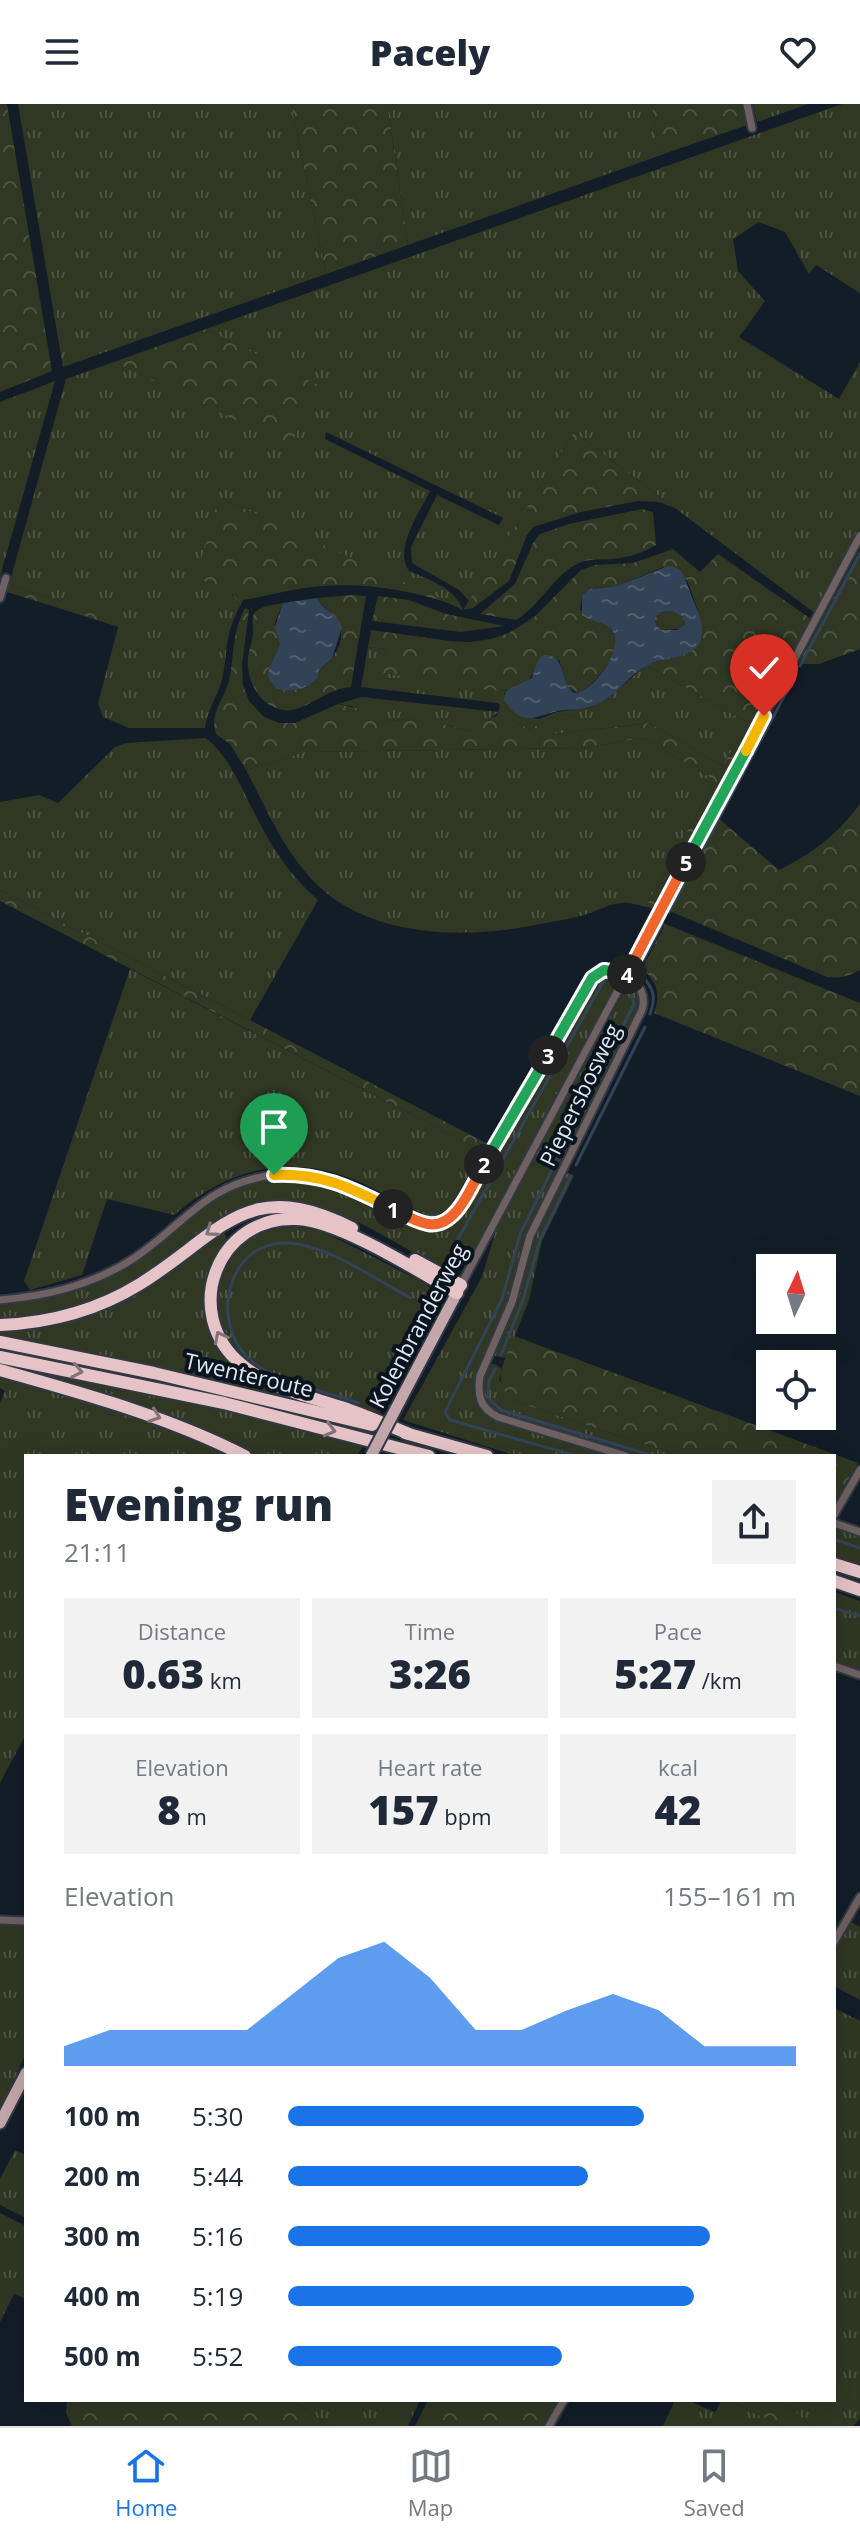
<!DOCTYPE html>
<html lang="en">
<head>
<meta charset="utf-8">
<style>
	body { margin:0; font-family:"Open Sans",sans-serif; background:#f2f2f3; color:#1f2937; height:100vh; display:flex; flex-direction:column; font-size:30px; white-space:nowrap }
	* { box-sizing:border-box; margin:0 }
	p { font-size:26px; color:#747a83 }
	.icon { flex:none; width:44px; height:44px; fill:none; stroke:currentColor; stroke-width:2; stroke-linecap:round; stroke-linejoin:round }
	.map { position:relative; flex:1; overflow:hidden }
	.sheet { position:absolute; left:24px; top:1350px; width:812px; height:948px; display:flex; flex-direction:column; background:#fff; border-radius:0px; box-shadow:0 8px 32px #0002 }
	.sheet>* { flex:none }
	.needle { width:52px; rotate:4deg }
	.tools { position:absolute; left:756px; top:1150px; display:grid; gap:16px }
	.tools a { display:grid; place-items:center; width:80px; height:80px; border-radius:0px; background:#fff; box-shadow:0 8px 32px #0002; font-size:40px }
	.pin { position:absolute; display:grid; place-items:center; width:68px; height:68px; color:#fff; margin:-82px -34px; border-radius:50% 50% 50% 0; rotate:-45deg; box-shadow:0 0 8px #0007 }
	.pin .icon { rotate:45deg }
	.km { position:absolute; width:40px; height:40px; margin:-20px; border-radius:50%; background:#222; color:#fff; font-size:22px; line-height:40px; text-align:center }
	.round { display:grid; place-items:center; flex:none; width:84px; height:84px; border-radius:0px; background:#f2f2f3 }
	.summary { display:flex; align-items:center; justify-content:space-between; height:136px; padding:0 40px }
	h1 { font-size:44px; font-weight:800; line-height:60px }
	.figures { display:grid; grid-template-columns:repeat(3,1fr); gap:12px; height:136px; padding:8px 40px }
	.figures div { display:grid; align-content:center; border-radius:0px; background:#f2f2f3; text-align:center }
	.figures b { font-size:40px; font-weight:800 }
	.figures small { font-size:22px; font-weight:400 }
	.figures p { font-size:22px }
	.chart { height:224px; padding:16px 40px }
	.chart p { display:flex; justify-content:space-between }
	.chart svg { width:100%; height:144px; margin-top:8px; fill:#1a73e8; opacity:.7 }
	ul { padding:0 40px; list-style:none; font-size:26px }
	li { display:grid; grid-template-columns:128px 96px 1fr; align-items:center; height:60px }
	li i { height:20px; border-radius:10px; background:#1a73e8 }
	header { display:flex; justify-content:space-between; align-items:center; height:104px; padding:0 40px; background:#fff; font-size:36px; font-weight:800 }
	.tab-bar { display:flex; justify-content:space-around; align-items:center; height:112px; border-top:2px solid #e0e1e3; background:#fff; font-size:22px; color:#747a83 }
	.tab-bar a { display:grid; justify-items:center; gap:4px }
	.tab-bar .current { color:#1a73e8 }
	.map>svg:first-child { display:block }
	.grass { fill:url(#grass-tufts) }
	.forest { fill:url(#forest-crowns) }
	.water { fill:url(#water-ripples); fill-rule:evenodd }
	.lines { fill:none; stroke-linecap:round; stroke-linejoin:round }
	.stream { stroke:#334357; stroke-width:3 }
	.street-casing { stroke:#303944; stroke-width:11 }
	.primary-casing { stroke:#303944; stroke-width:15 }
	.highway-casing { stroke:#303944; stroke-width:16 }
	.street { stroke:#6f6162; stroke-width:7 }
	.primary { stroke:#c4a7aa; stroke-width:11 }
	.highway { stroke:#e6c3c6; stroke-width:12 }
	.primary-bridge-casing { stroke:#303944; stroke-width:15; stroke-linecap:butt }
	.primary-bridge { stroke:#c4a7aa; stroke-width:11 }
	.oneway { stroke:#83747a }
	.split-1-casing { stroke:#fff; stroke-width:16 }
	.split-2-casing { stroke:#fff; stroke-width:16 }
	.split-3-casing { stroke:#fff; stroke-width:16 }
	.split-4-casing { stroke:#fff; stroke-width:16 }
	.split-5-casing { stroke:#fff; stroke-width:16 }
	.split-6-casing { stroke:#fff; stroke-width:16 }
	.split-7-casing { stroke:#fff; stroke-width:16 }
	.split-1 { stroke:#f5b400; stroke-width:10 }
	.split-2 { stroke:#f0652b; stroke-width:10 }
	.split-3 { stroke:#22a559; stroke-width:10 }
	.split-4 { stroke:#22a559; stroke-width:10 }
	.split-5 { stroke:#f0652b; stroke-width:10 }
	.split-6 { stroke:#22a559; stroke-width:10 }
	.split-7 { stroke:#f5b400; stroke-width:10 }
	.labels { text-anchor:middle; stroke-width:8; stroke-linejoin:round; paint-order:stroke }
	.street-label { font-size:22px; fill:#e1e8f0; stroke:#0a141e }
</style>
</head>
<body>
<header><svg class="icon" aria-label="menu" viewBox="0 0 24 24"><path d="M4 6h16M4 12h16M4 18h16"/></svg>Pacely<svg class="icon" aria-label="heart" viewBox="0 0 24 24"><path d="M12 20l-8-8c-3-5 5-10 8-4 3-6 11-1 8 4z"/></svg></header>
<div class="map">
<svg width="860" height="2322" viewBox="0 0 860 2322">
	<defs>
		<pattern id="grass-tufts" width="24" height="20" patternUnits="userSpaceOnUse" patternTransform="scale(2)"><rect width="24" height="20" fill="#303723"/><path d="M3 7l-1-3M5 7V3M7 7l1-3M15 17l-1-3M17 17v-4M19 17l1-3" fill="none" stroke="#4e5443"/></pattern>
		<pattern id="forest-crowns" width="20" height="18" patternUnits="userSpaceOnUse" patternTransform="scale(2)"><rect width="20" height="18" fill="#303723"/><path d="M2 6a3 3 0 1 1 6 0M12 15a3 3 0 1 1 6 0" fill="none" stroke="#4e5443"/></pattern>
		<pattern id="water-ripples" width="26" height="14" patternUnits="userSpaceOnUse" patternTransform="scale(2)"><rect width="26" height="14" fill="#334357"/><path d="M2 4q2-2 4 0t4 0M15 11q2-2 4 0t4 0" fill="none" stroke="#505e6f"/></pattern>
	</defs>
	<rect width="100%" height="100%" fill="#131d28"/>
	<g class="grass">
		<polygon points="18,0 291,0 326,170 63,263"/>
		<polygon points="387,0 651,0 661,51 408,141"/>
		<polygon points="753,0 808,0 757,18"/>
		<path d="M842,0h18v189l-44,-28 -7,9 -24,-42 -26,-10 -26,17 5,32 27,30 -26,36 100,62 21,-37v167l-43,83 -5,-1 -238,-179 -105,169 -10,-11 -47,-27 -1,-16 26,-52 62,30 4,-7 -177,-86 -1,7 105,52c-10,21 -37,58 -21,80 21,9 46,17 54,39l-244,-113 13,98 8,11c-17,32 -11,44 -18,74 -5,18 -15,30 -17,48h-76l-26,-11 -5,-14 22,-83 -111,-35 57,-206 48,-17 176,83 29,-59 -113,-57z"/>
		<polygon points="55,277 3,462 0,475 0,298"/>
		<polygon points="368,543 386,545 384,569 506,587 504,590 521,611 539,615 557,608 591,603 609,594 646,561 754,622 749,632 741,629 723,662 649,619 553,630 553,625 575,612 558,610 530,625 514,618 498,599 361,583"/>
		<polygon points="361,593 499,608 470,627 442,620 422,619 411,614 387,618 351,602 338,600"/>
		<path d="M206,634c25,21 35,50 50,78 16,32 35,61 62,84l-68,120 -250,-130v-88l39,-7 19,8 57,-56 11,-4z"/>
		<path d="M643,634l72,42 -69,127c-8,-2 -17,-5 -24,-4 -13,1 -23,7 -35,11 -15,5 -31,7 -47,10 -76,16 -179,15 -233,-50 -27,-31 -42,-68 -61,-104l58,-18 277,-4z"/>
		<path d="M130,865l352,182 -31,56 -14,8h-11c-21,-9 -41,-21 -62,-31 -70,-32 -133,-18 -190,31l-67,-16 -25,76 -52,15 -6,-9z"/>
		<path d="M611,869l4,2 1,8 -8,20 -140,260 -9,6h-11l-12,-4c-42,-22 -85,-53 -132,-62 -52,-10 -93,21 -131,51 -19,15 -40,28 -62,39 -36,19 -72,23 -111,28v-17c44,-4 89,-14 127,-39 45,-30 81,-79 139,-85 42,-5 79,8 117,27 10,5 26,17 38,18 14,1 30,-3 39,-12l133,-230 8,-8z"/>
		<polygon points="629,882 635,882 643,892 639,907 527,1131 510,1196 474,1278 478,1301 493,1316 613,1352 517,1352 403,1316 482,1173 499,1116 622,891"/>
		<polygon points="569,1069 574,1072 542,1137 529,1196 506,1254 495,1252 494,1248 516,1196 530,1141 562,1072"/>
		<path d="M291,1122l29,5 28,13 78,40 11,12 2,10 -27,54 -32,53c-35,-12 -117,-34 -141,-58 -10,-10 -16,-24 -20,-37 -5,-15 -3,-34 3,-48 13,-30 39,-40 69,-44z"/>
		<polygon points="224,1128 228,1138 209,1181 220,1245 293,1292 292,1296 188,1270 0,1232 0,1224 72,1214"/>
		<polygon points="0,1257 198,1299 364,1340 357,1352 254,1352 212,1331 0,1263"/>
		<polygon points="495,1260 502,1265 499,1276 514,1297 680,1352 632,1352 507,1314 487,1304 481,1286 489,1261"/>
		<polygon points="0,1269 100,1297 240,1352 26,1352 26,1630 0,1679 0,1299 5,1287 0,1284"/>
		<polygon points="834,1423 860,1432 860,1462 834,1453"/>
		<polygon points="834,1488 860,1497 860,1566 834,1557"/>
		<polygon points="0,1818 26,1819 26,1949 0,2008"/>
		<polygon points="851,1818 860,1823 860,1896 834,1882 834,1842"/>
		<polygon points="834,1904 860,1917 860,2315 853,2322 811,2322 781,2296 834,2296"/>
		<polygon points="15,2046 26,2051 26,2114 0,2101 0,2075"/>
		<polygon points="0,2109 26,2122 26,2195 14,2190 0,2218"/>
		<polygon points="292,2296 420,2296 408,2322 329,2322"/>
		<polygon points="675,2296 687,2296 715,2308 722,2296 729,2296 780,2322 663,2322"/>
	</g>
	<g class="forest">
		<polygon points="0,0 7,0 52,267 0,288"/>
		<polygon points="291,0 387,0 408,141 326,170"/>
		<polygon points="651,0 742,0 747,21 661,51"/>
		<polygon points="206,225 320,282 290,342 114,258"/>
		<polygon points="574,328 675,404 659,398 638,397 581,408 533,423 527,431 509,477 473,504 463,506"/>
		<path d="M219,393l233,107c-50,-16 -96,-23 -148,-16 -21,3 -41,9 -61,12l-3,6 -8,-12 -36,-17z"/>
		<path d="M642,405l11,3 3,33c-13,8 -27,12 -42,14 -13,1 -25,-1 -37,5 -25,13 -37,42 -61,56l-36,-6 35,-30 18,-41 7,-9 29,-10z"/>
		<path d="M673,445l27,23 18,-18 93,65 -57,107 -108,-61c20,-8 36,-6 52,-21v-34l-11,-30 -24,-13 -46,19 -22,2 -13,7 -2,15c9,5 27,12 32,21 13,20 -17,53 -33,62l-11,-5 -9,-28 -23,4c-4,18 -12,21 -29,26 -12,4 -104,-14 -124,-17l3,-24 -18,-2 3,-17 79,11 20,1 21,-3 18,-6 25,-16 47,-47 14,-5 38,-2z"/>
		<polygon points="860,445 860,545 819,560 798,560"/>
		<polygon points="9,481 121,516 119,523 7,488"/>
		<path d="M352,491l14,1 -15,91c-25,1 -47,27 -69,23 -24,-5 -36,-31 -34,-53 1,-9 5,-16 5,-25 1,-5 -2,-13 1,-18 4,-8 21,-9 29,-11l-8,20 5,22 -11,23 -1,9 8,12c16,3 30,1 42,-11l1,-8c28,-22 31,-47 0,-67l-2,-5z"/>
		<polygon points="378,492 409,496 446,510 504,522 461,528 372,517"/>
		<path d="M245,504l4,2 -7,54 1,21 6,16 15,16 15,6h16l43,-19 22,5 27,13 24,-4 11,5h16l32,8 15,-12 12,-3 3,-11 14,17 16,7 28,-15 18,2 -23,13v5l96,-11 74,43 18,-34 8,4 -93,173 -10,-2 69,-127 -72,-42 -62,10 -277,4 -58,18 -16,-26 -14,-10c-7,-21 8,-34 13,-53 6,-27 2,-46 16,-73z"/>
		<polygon points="672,507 684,513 685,521 681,525 661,526 656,521 654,513 659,509"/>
		<path d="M860,700v166c-11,6 -21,9 -33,7l-160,-67 50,-93 62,53c33,-16 59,-36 81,-66z"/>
		<polygon points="0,786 488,1040 482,1047 0,797"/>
		<path d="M665,820l195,79v93l-206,-83c7,-18 3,-32 -12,-44z"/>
		<path d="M514,1232l344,127 -22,40 -2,-47h-154l-166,-55c-25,-21 -9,-38 0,-65z"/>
		<polygon points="67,2296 292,2296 329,2322 72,2322 66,2309"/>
		<polygon points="428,2296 559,2296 544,2322 415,2322"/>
		<polygon points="729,2296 781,2296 811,2322 780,2322"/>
	</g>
	<g class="water">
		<path d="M668,462c16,1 17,13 22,26 5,14 19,38 8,53 -13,16 -34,11 -50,20 -17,8 -27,25 -43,35 -14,9 -26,9 -41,10 -25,3 -40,21 -60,-10l2,-9 26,-13 4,-14 7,-9c24,-2 16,27 31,38 20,0 53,-48 37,-64 -7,-7 -21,-8 -29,-14v-20l9,-6 26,-3zM672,507l12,6 1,8 -8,5h-16l-5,-5 -2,-8 8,-5z"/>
		<path d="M317,494c3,11 20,14 25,29l-10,31 -13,12 -1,8c-12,12 -25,14 -42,11l-8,-12 1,-9 11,-23 -5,-18 8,-24z"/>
	</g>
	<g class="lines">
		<g class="stream">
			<polyline points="800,562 860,450"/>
			<polyline points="669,808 796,570"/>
			<path d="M650,910c9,-26 -2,-26 -11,-46l24,-45"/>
			<polyline points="576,1061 645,923"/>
			<polyline points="420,1112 442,1112 453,1102 588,869 600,860 626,859 648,816"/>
			<polyline points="454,1142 603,878"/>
			<polyline points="501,1251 523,1196 540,1136 571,1072"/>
			<polyline points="495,1265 489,1277 488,1294 501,1306 654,1352"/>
			<path d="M359,1299c-32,-11 -90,-22 -113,-47 -36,-39 -17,-116 43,-113 39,2 87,37 122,55"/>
			<polyline points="577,1352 450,1316 445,1308 502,1195 520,1130 634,900 632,891"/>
			<polyline points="834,1435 860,1444"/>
			<polyline points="834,1504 860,1512"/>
		</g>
		<g class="street-casing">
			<g id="street">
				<polyline points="747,0 752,24"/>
				<polyline points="0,494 6,474"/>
				<polyline points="461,1181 860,432"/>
				<path d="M0,1196c46,-4 88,-14 128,-38 54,-33 74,-78 145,-87 46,-5 82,15 121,35 12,6 26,15 40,15 12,-1 18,-8 24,-17l134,-230c21,-21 59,4 50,32l-112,226 -18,66 -32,74c-3,20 0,32 18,41l128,39"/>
				<polyline points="834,1411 860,1366"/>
				<polyline points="834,1419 860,1428"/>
				<polyline points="834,1562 860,1571"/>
				<polyline points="0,1816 26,1817"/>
				<polyline points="834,1838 860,1793"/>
				<polyline points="549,2322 564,2296"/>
			</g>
		</g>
		<g class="primary-casing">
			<g id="primary">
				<polyline points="402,1293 461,1181"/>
				<polyline points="0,2019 26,1969"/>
			</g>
		</g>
		<g class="highway-casing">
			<g id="highway">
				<polyline points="415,1156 461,1181"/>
				<path d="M0,1221c49,-2 98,-15 140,-41 82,-51 106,-109 212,-56"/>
				<polyline points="0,1238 154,1269 372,1321"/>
				<polyline points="0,1253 224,1299 429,1352"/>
				<path d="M0,1266c84,24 167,46 245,86"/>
				<polyline points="405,1329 487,1352"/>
				<path d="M409,1330c-22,-9 -44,-19 -68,-27 -33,-11 -72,-19 -100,-43 -61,-51 -24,-149 56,-145 43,2 121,52 160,74"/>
				<polyline points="834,1460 860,1468"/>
				<polyline points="834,1477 860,1486"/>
			</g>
		</g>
		<use href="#street" class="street"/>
		<use href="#primary" class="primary"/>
		<use href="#highway" class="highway"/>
		<g class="primary-bridge-casing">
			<polyline id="primary-bridge" points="371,1352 402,1293"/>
		</g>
		<use href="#primary-bridge" class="primary-bridge"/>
	</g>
	<defs><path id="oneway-chevron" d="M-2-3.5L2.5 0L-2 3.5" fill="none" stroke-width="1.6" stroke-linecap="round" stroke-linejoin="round" transform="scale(2)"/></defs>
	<g class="oneway">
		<use href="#oneway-chevron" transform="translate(211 1127) rotate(145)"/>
		<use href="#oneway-chevron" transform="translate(220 1233) rotate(-117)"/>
		<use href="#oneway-chevron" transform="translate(77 1267) rotate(11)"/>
		<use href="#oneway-chevron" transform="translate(155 1312) rotate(19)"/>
		<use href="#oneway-chevron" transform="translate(330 1326) rotate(14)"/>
	</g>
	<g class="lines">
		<g class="split-1-casing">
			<path id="split-1" d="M274,1071c49,-2 77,13 119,34"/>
		</g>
		<g class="split-2-casing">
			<path id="split-2" d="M393,1105c11,6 23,13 35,15 29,5 44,-40 56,-60"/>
		</g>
		<g class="split-3-casing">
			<polyline id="split-3" points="484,1060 548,951"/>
		</g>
		<g class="split-4-casing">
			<polyline id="split-4" points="548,951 592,874 604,866 627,870"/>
		</g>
		<g class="split-5-casing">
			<polyline id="split-5" points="627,870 686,758"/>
		</g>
		<g class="split-6-casing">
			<polyline id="split-6" points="686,758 746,647"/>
		</g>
		<g class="split-7-casing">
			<polyline id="split-7" points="746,647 764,612"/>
		</g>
		<use href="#split-1" class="split-1"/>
		<use href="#split-2" class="split-2"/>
		<use href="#split-3" class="split-3"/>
		<use href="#split-4" class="split-4"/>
		<use href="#split-5" class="split-5"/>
		<use href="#split-6" class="split-6"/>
		<use href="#split-7" class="split-7"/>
	</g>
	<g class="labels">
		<g class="street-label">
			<text transform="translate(580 991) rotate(-64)" y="8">Piepersbosweg</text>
			<text transform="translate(418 1222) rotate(-62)" y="8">Kolenbranderweg</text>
			<text transform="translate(249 1271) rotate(13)" y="8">Twenteroute</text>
		</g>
	</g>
</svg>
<div class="tools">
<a><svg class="needle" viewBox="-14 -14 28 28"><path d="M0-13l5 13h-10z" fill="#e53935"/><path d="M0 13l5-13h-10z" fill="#747a83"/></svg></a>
<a><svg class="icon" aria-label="locate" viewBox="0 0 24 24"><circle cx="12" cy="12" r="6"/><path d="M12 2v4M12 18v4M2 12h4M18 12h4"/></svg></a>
</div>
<div class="pin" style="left:274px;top:1071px;background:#1e9e55"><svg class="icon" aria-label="arrive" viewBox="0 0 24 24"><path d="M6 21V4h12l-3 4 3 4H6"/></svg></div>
<div class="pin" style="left:764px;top:612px;background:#d93025"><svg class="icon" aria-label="check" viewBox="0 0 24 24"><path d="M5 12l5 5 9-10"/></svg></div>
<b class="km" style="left:393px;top:1105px">1</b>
<b class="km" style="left:484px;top:1060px">2</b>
<b class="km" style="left:548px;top:951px">3</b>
<b class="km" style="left:627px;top:870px">4</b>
<b class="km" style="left:686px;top:758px">5</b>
<section class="sheet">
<div class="summary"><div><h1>Evening run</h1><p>21:11</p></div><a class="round"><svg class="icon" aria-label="share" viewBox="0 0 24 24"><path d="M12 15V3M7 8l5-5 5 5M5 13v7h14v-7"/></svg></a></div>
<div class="figures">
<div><p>Distance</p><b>0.63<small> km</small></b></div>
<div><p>Time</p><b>3:26</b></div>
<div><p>Pace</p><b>5:27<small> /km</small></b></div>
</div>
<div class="figures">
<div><p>Elevation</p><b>8<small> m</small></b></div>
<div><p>Heart rate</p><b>157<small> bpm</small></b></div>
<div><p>kcal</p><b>42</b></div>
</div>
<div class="chart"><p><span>Elevation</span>155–161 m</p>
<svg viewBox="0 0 160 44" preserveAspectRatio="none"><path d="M0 44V38L10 33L20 33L30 33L40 33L50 22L60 11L70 6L80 17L90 33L100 33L110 27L120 22L130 27L140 38L150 38L160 38V44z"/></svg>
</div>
<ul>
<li><b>100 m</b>5:30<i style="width:70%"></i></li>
<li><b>200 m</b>5:44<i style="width:59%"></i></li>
<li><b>300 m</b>5:16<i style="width:83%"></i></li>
<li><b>400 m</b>5:19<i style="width:80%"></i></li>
<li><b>500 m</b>5:52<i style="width:54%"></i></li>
</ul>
</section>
</div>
<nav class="tab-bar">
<a class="current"><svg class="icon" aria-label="home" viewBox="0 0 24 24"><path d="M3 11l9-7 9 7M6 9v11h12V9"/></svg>Home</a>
<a><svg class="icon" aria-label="map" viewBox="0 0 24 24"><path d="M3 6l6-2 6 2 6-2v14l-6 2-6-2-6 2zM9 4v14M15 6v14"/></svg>Map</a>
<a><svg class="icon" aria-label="saved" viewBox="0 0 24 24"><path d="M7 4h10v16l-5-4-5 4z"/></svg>Saved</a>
</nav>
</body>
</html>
